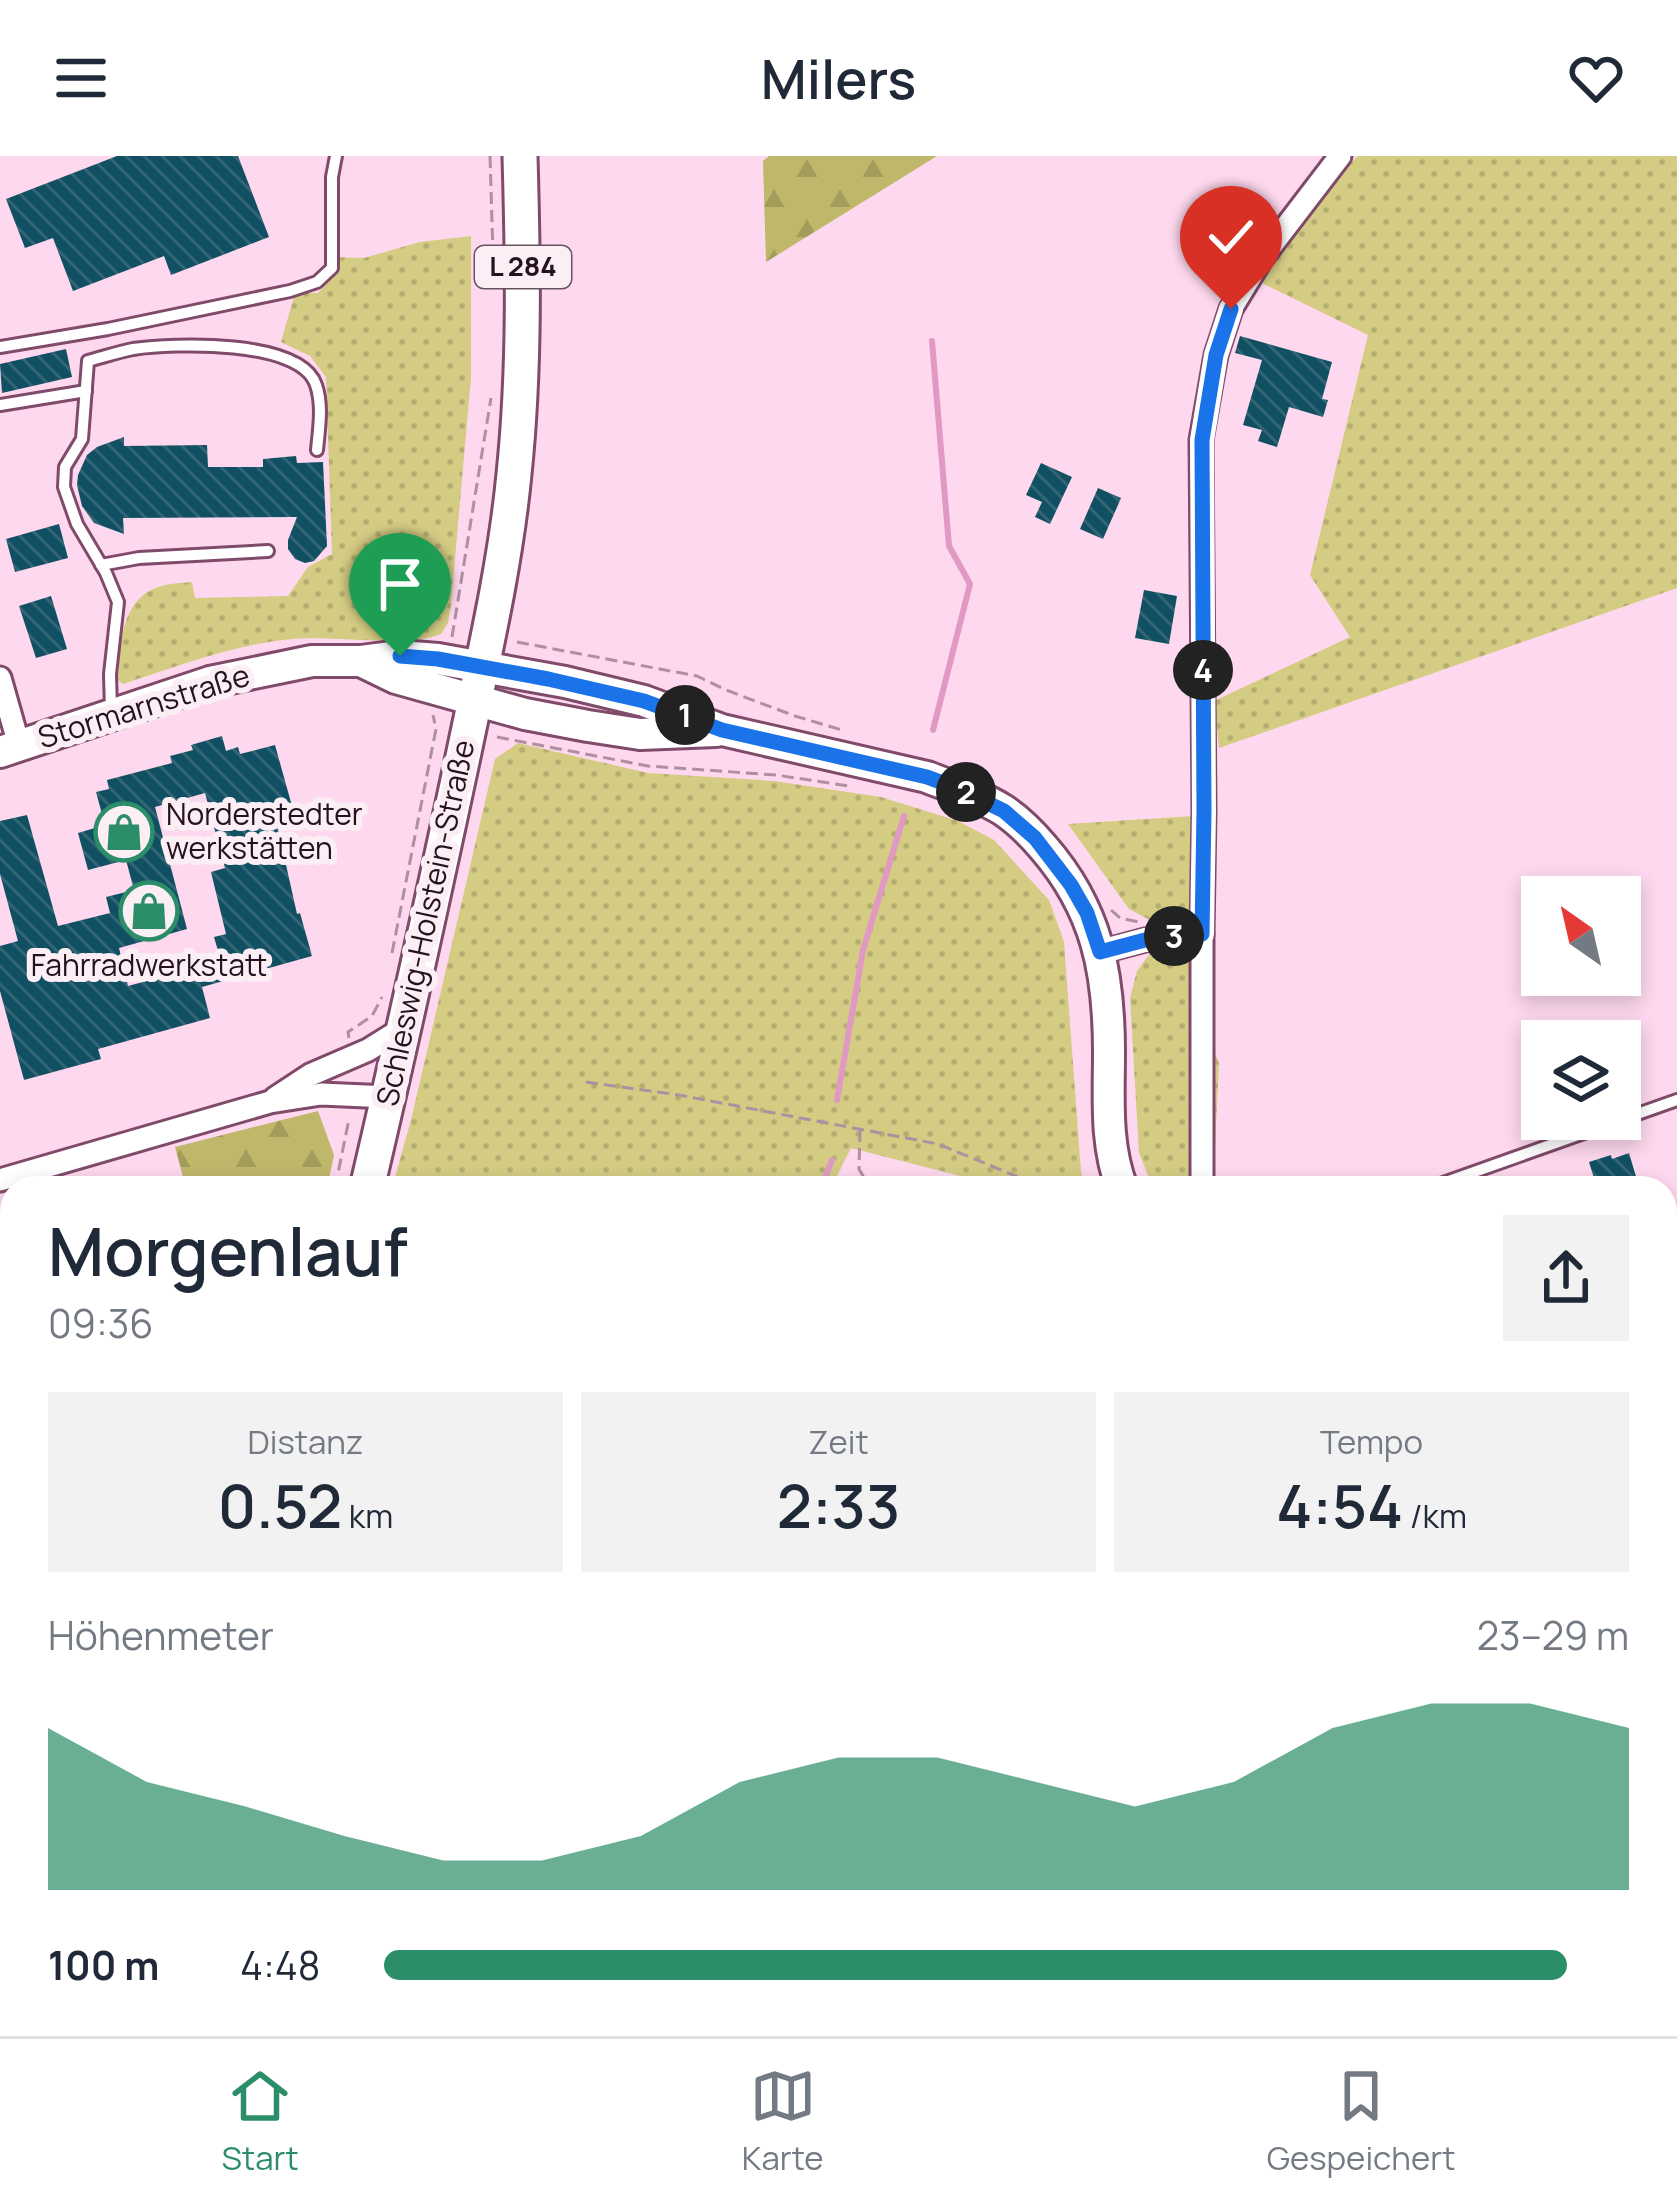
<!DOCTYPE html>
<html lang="de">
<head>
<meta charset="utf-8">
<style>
	body { margin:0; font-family:Manrope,sans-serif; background:#f2f2f3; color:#1f2937; height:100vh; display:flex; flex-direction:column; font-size:45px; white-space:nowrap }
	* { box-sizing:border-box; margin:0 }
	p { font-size:39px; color:#747a83 }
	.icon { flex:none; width:66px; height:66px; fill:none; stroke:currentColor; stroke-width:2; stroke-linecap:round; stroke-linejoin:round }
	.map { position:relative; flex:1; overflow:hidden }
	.drawer { position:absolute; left:0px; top:1020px; width:1677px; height:861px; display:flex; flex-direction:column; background:#fff; border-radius:36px 36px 0 0; box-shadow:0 6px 18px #0003 }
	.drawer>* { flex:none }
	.needle { width:78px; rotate:326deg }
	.tools { position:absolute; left:1521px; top:720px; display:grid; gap:24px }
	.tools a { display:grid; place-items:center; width:120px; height:120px; border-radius:0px; background:#fff; box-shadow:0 6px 18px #0003; font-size:60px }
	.pin { position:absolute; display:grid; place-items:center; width:102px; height:102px; color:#fff; margin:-123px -51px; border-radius:50% 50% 50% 0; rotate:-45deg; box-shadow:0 0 12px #0007 }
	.pin .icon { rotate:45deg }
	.km { position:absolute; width:60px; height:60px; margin:-30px; border-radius:50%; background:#222; color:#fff; font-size:33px; line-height:60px; text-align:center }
	.round { display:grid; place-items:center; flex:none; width:126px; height:126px; border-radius:0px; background:#f2f2f3 }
	.summary { display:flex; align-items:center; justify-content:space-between; height:204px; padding:0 48px }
	h1 { font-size:66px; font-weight:600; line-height:90px }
	.figures { display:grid; grid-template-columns:repeat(3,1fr); gap:18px; height:204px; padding:12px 48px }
	.figures div { display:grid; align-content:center; border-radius:0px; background:#f2f2f3; text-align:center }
	.figures b { font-size:60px; font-weight:600 }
	.figures small { font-size:33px; font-weight:400 }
	.figures p { font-size:33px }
	.chart { height:336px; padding:24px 48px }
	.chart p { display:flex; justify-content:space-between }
	.chart svg { width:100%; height:216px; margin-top:12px; fill:#2c8e68; opacity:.7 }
	ul { padding:0 48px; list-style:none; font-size:39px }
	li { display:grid; grid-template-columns:192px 144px 1fr; align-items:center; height:90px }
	li i { height:30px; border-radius:15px; background:#2c8e68 }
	header { display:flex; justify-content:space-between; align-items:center; height:156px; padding:0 48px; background:#fff; font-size:54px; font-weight:600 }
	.dock { display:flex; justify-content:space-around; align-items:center; height:168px; border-top:3px solid #e0e1e3; background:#fff; font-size:33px; color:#747a83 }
	.dock a { display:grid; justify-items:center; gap:6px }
	.dock .selected { color:#2c8e68 }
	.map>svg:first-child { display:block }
	.grass { fill:url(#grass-dots) }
	.forest { fill:url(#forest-firs) }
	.park { fill:url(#park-crowns) }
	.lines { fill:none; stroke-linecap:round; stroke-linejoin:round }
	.stream { stroke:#df99c3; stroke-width:6 }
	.building { fill:url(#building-back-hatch); fill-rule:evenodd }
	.lane-casing { stroke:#804a6b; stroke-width:16 }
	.street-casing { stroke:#804a6b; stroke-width:27 }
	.secondary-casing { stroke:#804a6b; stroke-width:36 }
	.primary-casing { stroke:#804a6b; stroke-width:39 }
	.path { stroke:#af8fa2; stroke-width:3; stroke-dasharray:12 6; stroke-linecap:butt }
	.lane { stroke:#fff; stroke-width:10 }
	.street { stroke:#fff; stroke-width:21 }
	.secondary { stroke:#fff; stroke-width:30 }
	.primary { stroke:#fff; stroke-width:33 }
	.route-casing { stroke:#fff; stroke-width:24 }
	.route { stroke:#1a73e8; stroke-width:15 }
	.labels { text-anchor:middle; stroke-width:12; stroke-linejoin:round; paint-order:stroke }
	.shield { fill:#fbeef5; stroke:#66535e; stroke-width:3 }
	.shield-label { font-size:27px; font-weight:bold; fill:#26111e }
	.street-label { font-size:30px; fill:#26111e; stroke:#fbeef5 }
	.poi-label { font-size:30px; fill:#26111e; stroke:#fbeef5; text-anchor:start }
</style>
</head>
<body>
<header><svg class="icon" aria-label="menu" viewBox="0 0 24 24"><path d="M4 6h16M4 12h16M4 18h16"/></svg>Milers<svg class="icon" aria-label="heart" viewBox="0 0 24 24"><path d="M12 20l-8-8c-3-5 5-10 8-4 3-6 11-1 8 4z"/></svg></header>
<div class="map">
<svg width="1677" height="1880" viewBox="0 0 1677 1880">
	<defs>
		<pattern id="grass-dots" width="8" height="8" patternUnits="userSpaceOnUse" patternTransform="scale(3)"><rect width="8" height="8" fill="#d4cc83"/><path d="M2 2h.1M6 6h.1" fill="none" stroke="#b6ae71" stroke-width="1.8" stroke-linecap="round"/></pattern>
		<pattern id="forest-firs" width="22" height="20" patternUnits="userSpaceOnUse" patternTransform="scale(3)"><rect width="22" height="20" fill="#bfb76a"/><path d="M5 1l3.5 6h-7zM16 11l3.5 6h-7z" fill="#a49c5b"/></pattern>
		<pattern id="park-crowns" width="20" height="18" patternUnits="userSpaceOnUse" patternTransform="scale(3)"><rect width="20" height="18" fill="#d4cc83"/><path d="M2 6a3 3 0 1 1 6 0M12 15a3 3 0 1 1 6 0" fill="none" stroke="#b6ae71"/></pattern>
		<pattern id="building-back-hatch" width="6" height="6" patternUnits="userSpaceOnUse" patternTransform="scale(3)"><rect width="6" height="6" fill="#115063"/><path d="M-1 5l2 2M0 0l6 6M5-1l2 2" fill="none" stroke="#346575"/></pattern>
	</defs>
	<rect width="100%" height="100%" fill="#fed8ee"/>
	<g class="grass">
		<polygon points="1358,0 1677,0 1677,432 1219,592 1214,545 1350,481 1310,419 1368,179 1260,126 1336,21"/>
		<path d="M471,80v141l-20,227 -3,19 -7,11c-34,14 -107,1 -148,5 -58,5 -114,27 -170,45l-5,-4c2,-35 3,-84 44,-94 9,-3 21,-3 30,-4l3,16 93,-2 20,-29 24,-13 -6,-177 -16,-21 -29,-14 14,-49h23l14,-15v-21l32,1 56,-16z"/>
		<polygon points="518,587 648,617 774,625 881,641 958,665 994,684 1049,744 1064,786 1081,1016 1086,1032 991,1032 972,1023 851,992 831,1032 392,1032 411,964 495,603"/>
		<polygon points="1194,660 1194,767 1161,770 1129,753 1068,668"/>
		<polygon points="1211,784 1213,893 1219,907 1213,1032 1153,1032 1139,997 1130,842 1137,815 1154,792"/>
	</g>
	<g class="forest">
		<polygon points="769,0 937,0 766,106 763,5"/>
		<polygon points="318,955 334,999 327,1032 186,1032 175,991"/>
		<polygon points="12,1268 12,1604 0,1604 0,1270"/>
	</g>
	<polygon class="park" points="0,1604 12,1604 12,1869 107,1869 104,1880 0,1880"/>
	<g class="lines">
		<g class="stream">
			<polyline points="932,185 949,390 970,428 933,574"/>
			<polyline points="837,944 863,794 904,660"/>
			<polyline points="821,1032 832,1004"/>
			<polyline points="409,1880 414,1869"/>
		</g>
	</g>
	<g class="building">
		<polygon points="117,0 238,0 269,81 171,119 164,100 73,135 53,82 25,92 6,43"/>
		<polygon points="1240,180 1332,206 1322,243 1328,244 1323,261 1289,251 1277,291 1258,285 1262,274 1243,269 1262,204 1235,197"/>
		<polygon points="66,193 72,221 2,237 0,208"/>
		<polygon points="124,281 124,290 207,289 208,311 263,311 263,303 296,300 297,307 323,306 327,390 314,405 305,407 295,403 288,393 288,384 297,361 123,362 124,378 94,367 82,350 77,329 78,319 87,299 97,291"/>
		<polygon points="1041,307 1072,321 1050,368 1035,361 1042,346 1026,339"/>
		<polygon points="1098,332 1121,342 1103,383 1080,373"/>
		<polygon points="59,368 68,402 15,416 6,383"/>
		<polygon points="1144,434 1177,440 1169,488 1135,482"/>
		<polygon points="51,440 67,493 36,502 19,450"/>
		<path d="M222,580l4,15 12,-4 2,7 35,-9 22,79 -19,5 19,85 3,-1 12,43 -110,31 8,31 -112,31 3,10 -77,21 -24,-89v-45l18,-5 -18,-67v-53l27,-6 31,111 52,-13 -4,-16 28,-7 -8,-30 -38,10 -10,-37 27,-8 -9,-33 13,-3 -2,-9 65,-17 -2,-7 23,-6 -2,-5zM205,637l20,75 -14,4 15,62 -12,3 7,24 -93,25 -9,-38 68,-19 -32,-122z"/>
		<polygon points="1629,997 1637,1024 1612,1032 1597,1032 1589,1006 1611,999 1612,1003"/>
	</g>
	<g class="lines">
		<g class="lane-casing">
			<g id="lane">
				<polyline points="0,191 108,173 290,135 317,126 332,112 332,21 336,0"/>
				<polyline points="0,249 86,235"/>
				<polyline points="101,409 139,402 268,395"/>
				<path d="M111,554l-1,-36 8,-72 -12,-29 -29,-49 -13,-37 1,-20 17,-28 6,-78c15,-4 30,-9 45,-12 40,-6 168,-10 183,36 7,20 3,44 1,65"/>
				<polyline points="1429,1032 1677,944"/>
			</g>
		</g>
		<g class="street-casing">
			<g id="street">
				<polyline points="0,522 19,589"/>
				<polyline points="1202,778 1202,1032"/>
				<polyline points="1100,796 1145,784 1202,778 1204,655 1201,284 1216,199 1231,153 1262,102 1340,0"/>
				<polyline points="275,942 310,919 368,894 405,871"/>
				<polyline points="0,1024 270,946 321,938 388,941"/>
			</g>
		</g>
		<g class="secondary-casing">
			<g id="secondary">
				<polyline points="361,505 396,522 525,558 588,570 640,578 716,575"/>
				<path d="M0,596l210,-70 102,-21h49l39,-5 38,3 127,23 79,19 78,29 205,47c25,10 52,18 76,33 15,10 28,23 40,37 54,62 66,125 66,205 0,46 -4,92 13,136"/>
				<polyline points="1665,1759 1677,1784"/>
			</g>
		</g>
		<g class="primary-casing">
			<g id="primary">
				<path d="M367,1032c34,-145 66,-290 97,-436 19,-92 41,-184 50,-278 11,-106 9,-211 6,-318"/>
				<polyline points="129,1880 132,1869"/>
			</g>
		</g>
		<g class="path">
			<polyline points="490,0 494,131"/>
			<polyline points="452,481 491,242"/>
			<polyline points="517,486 697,520 726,534 795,560 842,574"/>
			<polyline points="497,581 648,610 776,619 849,630"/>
			<polyline points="1111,754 1120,762 1139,766"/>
			<polyline points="392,797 436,573 433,559"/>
			<polyline points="349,882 348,876 372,860 382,841"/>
			<polyline points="586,926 679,939 938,988 1045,1032"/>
			<polyline points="860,974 859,1013 870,1032"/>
			<polyline points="335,1032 349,963"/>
			<polyline points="0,1320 12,1316"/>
			<polyline points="0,1601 12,1601"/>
		</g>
		<use href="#lane" class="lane"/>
		<use href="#street" class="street"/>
		<use href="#secondary" class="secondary"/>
		<use href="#primary" class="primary"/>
	</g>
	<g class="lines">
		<g class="route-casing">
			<polyline id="route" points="400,500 438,503 548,523 644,545 722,574 927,621 959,633 1004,655 1035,682 1071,729 1087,757 1100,796 1145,784 1202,778 1204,655 1202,284 1216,199 1231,153"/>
		</g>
		<use href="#route" class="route"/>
	</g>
	<defs>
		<g id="shop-ring" transform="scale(3)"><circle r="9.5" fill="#fbeef5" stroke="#2c8e68" stroke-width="1.5"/><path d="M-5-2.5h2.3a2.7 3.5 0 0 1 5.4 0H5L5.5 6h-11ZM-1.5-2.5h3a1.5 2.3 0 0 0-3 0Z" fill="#2c8e68"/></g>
	</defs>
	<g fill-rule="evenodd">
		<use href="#shop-ring" x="124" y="676"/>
		<use href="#shop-ring" x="149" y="755"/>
	</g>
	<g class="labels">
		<rect class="shield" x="475" y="90" width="96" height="42" rx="9"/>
		<g class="shield-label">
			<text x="523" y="120">L 284</text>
		</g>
		<g class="street-label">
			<text transform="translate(144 551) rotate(-17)" y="10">Stormarnstraße</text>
			<text transform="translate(426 767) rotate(-78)" y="10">Schleswig-Holstein-Straße</text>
		</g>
		<g class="poi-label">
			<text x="166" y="669">Norderstedter<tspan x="166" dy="34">werkstätten</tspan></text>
			<text x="149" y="820" text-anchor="middle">Fahrradwerkstatt</text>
		</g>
	</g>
</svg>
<div class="tools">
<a><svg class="needle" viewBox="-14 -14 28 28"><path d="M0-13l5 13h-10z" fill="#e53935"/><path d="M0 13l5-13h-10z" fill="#747a83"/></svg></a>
<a><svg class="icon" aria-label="layers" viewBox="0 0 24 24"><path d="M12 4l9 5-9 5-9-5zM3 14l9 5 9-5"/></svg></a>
</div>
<div class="pin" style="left:400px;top:500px;background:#1e9e55"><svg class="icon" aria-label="arrive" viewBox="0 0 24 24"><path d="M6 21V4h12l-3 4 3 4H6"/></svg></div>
<div class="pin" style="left:1231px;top:153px;background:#d93025"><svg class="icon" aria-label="check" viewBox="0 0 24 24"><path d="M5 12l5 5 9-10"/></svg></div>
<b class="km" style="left:685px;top:559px">1</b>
<b class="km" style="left:966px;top:636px">2</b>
<b class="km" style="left:1174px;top:780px">3</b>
<b class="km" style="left:1203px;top:514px">4</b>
<section class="drawer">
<div class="summary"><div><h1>Morgenlauf</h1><p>09:36</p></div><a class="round"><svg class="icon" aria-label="share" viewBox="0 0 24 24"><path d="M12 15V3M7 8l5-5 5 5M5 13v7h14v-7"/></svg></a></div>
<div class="figures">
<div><p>Distanz</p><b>0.52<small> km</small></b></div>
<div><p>Zeit</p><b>2:33</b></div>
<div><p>Tempo</p><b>4:54<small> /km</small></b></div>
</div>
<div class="chart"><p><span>Höhenmeter</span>23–29 m</p>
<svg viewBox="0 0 160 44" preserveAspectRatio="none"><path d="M0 44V11L10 22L20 27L30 33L40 38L50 38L60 33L70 22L80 17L90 17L100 22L110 27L120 22L130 11L140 6L150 6L160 11V44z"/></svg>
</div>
<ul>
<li><b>100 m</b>4:48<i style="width:95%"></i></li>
</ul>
</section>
</div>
<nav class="dock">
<a class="selected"><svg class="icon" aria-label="home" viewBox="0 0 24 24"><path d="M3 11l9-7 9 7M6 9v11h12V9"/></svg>Start</a>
<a><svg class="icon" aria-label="map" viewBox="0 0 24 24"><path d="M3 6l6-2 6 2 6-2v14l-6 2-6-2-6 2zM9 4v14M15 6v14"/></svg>Karte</a>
<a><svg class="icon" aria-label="saved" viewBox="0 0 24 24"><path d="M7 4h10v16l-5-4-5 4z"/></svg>Gespeichert</a>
</nav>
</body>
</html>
